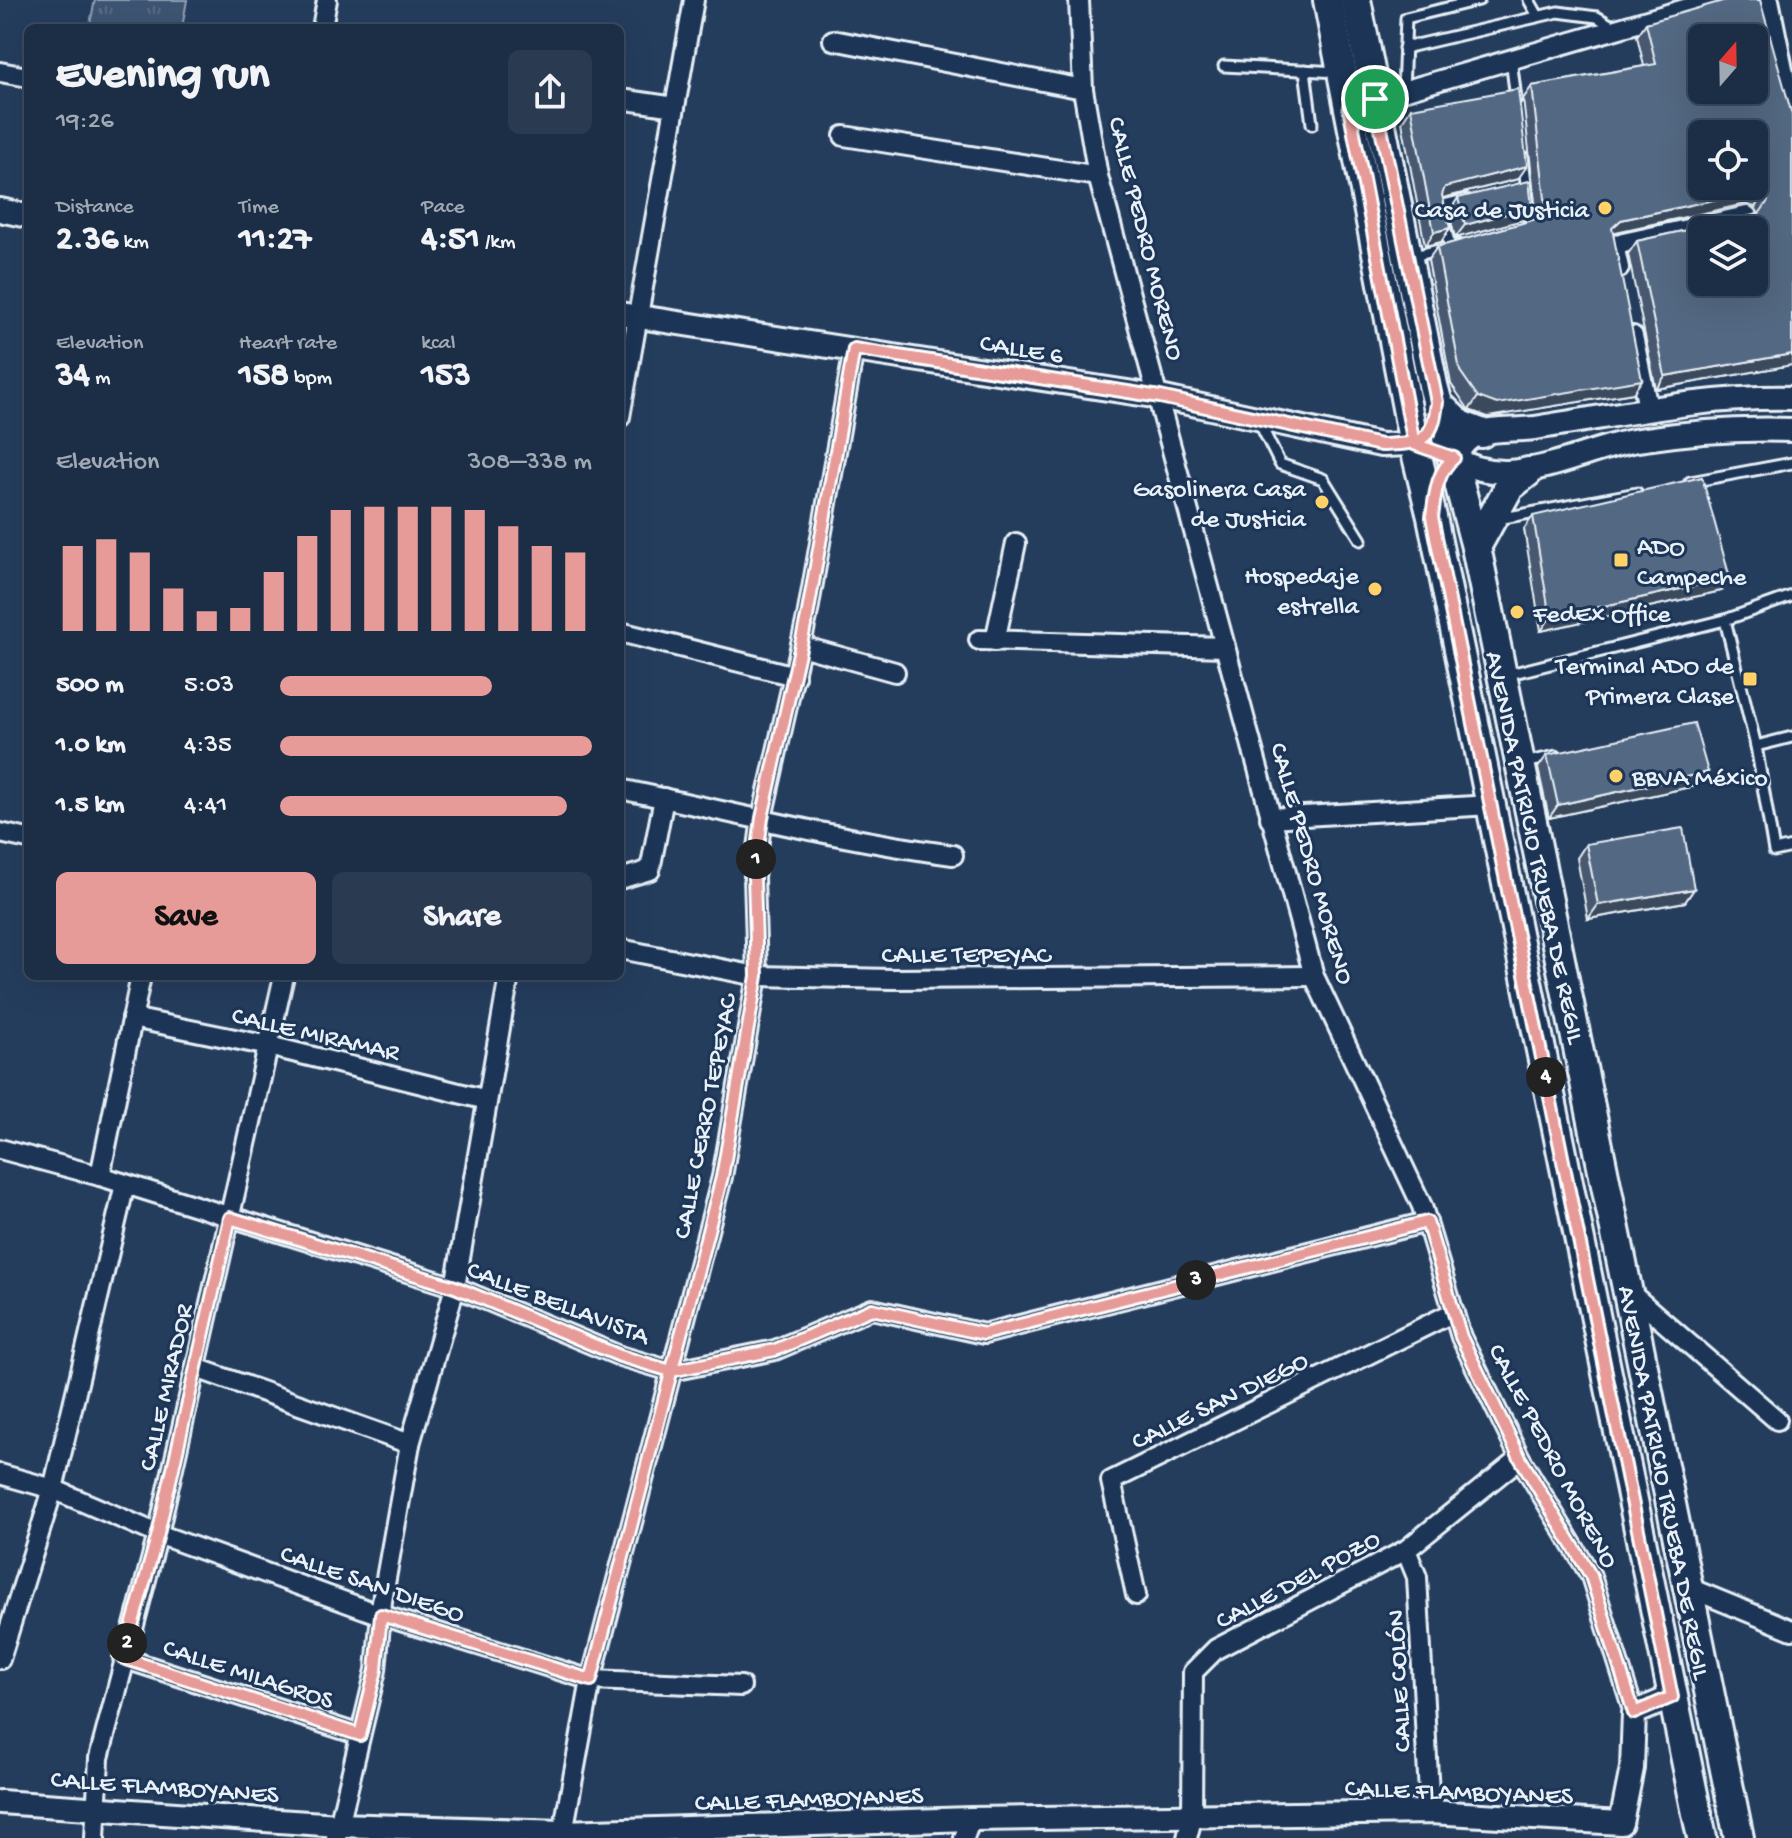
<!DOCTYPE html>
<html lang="en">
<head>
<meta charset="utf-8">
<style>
	body { margin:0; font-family:"Gochi Hand",sans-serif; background:#293a51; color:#f1f3f6; height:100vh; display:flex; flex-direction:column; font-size:30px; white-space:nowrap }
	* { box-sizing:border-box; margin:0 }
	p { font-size:26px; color:#a0a8b3 }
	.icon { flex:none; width:44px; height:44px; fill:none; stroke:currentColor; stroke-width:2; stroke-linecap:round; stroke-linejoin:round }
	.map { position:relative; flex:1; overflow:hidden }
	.panel { position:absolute; left:24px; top:24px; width:600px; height:956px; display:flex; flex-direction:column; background:#1c2e46; border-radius:12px; box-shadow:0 8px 32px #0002,0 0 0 2px #3a4a5f }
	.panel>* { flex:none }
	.needle { width:52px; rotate:20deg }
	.fabs { position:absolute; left:1688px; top:24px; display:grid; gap:16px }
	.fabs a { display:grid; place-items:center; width:80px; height:80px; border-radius:12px; background:#1c2e46; box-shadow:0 8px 32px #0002,0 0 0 2px #3a4a5f; font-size:40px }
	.pin { position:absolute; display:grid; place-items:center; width:68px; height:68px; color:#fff; margin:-34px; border:4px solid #fff; border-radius:50%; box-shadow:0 2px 8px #0007 }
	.km { position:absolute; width:40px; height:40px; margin:-20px; border-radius:50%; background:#222; color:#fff; font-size:22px; line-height:40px; text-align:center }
	.round { display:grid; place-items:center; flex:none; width:84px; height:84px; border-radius:12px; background:#293a51 }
	.summary { display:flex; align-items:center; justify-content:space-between; height:136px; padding:0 32px }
	h1 { font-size:44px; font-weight:700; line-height:60px }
	.stats { display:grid; grid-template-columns:repeat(3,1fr); gap:12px; height:136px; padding:8px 32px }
	.stats div { display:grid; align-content:center }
	.stats b { font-size:34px; font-weight:700 }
	.stats small { font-size:22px; font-weight:400 }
	.stats p { font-size:22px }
	.chart { height:224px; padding:16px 32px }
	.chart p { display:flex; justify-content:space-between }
	.chart svg { width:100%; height:144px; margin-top:8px; stroke:#e69b98; stroke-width:6 }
	.action { display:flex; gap:16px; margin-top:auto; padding:16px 32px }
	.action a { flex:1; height:92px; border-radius:12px; background:#e69b98; color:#111; font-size:32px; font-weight:700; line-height:92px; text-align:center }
	.action a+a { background:#293a51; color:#f1f3f6 }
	ul { padding:0 32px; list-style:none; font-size:26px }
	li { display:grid; grid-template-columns:128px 96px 1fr; align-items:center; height:60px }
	li i { height:20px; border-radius:10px; background:#e69b98 }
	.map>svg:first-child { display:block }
	.grass { fill:url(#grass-tufts); stroke:#93a2b5; stroke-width:2 }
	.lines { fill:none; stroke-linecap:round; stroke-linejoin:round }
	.service-casing { stroke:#e8f1f8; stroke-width:15 }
	.minor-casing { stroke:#e8f1f8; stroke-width:24 }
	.tertiary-casing { stroke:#e8f1f8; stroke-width:28 }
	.primary-casing { stroke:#e8f1f8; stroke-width:34 }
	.service { stroke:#1d3557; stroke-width:9 }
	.minor { stroke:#1d3557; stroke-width:18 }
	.tertiary { stroke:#1d3557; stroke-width:22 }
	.primary { stroke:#1d3557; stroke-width:28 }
	.wall { fill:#475970; stroke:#e8f1f8; stroke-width:2 }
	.shaded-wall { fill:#3a485b; stroke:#e8f1f8; stroke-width:2 }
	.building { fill:#536782; stroke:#e8f1f8; stroke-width:2; fill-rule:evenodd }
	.route-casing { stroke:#fff; stroke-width:16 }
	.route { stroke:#e69b98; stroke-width:10 }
	.poi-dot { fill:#ffd166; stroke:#1d3557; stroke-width:3 }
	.labels { text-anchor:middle; stroke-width:6; stroke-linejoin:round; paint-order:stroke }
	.poi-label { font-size:26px; fill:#e8f1f8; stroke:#1d3557; text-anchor:end }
	.street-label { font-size:26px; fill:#e8f1f8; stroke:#1d3557 }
</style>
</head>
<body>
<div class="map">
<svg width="1792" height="1838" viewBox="0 0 1792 1838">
	<defs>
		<pattern id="grass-tufts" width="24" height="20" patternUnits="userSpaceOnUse" patternTransform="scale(2)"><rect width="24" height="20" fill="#3e5472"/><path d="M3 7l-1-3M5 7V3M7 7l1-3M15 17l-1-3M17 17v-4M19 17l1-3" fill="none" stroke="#5a6d87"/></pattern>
	</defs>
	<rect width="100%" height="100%" fill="#253d5d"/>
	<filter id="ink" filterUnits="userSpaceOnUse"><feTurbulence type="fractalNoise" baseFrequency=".0125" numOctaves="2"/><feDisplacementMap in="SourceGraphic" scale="16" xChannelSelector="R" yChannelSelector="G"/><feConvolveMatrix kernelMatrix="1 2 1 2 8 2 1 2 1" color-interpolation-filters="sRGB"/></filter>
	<g filter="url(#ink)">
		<polygon class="grass" points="95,0 187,0 182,28 89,28"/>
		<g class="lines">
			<g class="service-casing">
				<g id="service">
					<polyline points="1529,0 1538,16"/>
					<polyline points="1404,48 1558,12 1597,17 1617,29"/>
					<polyline points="1511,59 1516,99"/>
					<polyline points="1224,66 1339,72"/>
					<polyline points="1305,70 1312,124"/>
					<polyline points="1403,91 1406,18 1479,0"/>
					<polyline points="1523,157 1531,226 1527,227"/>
					<polyline points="1459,245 1450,247 1440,206 1465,200"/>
					<polyline points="1410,257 1446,248"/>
					<polyline points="1259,422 1280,464 1323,479 1361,540"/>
					<polyline points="1690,482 1792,463"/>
					<polyline points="1498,519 1637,493"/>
					<polyline points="1725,620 1756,746 1774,851 1792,847"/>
					<polyline points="1506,675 1725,620 1792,596"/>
					<polyline points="1756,746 1792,737"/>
					<polyline points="1524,763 1556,756"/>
				</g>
			</g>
			<g class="minor-casing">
				<g id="minor">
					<polyline points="1079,0 1083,89 1098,176 1314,976 1422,1206 1461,1337 1520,1458 1591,1576 1634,1713"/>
					<polyline points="1769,0 1792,113"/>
					<polyline points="322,28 327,0"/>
					<polyline points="833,40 1083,89"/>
					<polyline points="0,72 28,77"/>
					<polyline points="620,99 675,107"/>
					<polyline points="1365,102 1716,0"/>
					<polyline points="844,136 1098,176"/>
					<polyline points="1619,268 1614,245 1747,216"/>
					<polyline points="1633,336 1648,408"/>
					<polyline points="620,417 694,0"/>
					<polyline points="620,632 795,676"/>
					<polyline points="979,640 1225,647"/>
					<polyline points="995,641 1016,543"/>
					<polyline points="801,646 895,672"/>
					<path d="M620,789c111,23 220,51 333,66"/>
					<polyline points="1270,818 1491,805"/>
					<polyline points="0,833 28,839"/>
					<polyline points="620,879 650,870 664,798"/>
					<polyline points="620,949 757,976 892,979 1314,976"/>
					<polyline points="132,1018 269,1046 487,1100"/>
					<polyline points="0,1149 100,1176 455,1287 620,1356 671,1371 775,1350 872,1309 984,1334 1427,1222"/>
					<polyline points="100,1176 141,976"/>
					<polyline points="1627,1290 1777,1420"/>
					<polyline points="196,1368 410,1444"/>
					<polyline points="0,1474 53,1489 158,1534 381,1615 591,1680 741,1686"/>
					<polyline points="1406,1550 1417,1577 1430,1812"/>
					<polyline points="1687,1587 1792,1630"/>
					<polyline points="1136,1595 1111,1481 1454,1312"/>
					<polyline points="123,1658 360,1735"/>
					<polyline points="0,1659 53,1489 125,1184"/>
					<polyline points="95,1838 99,1758 158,1534 284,976"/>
					<polyline points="336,1838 376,1670 382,1601 410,1444 455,1287 509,976"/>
					<polyline points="562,1838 591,1680 722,1177 757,976 754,877 762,818 807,617 854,349"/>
					<polyline points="964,1838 971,1819"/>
					<polyline points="1187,1838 1192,1818 1193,1672 1216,1649 1406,1550 1520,1458"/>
				</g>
			</g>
			<g class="tertiary-casing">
				<g id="tertiary">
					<polyline points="0,210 28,216"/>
					<polyline points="620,314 1160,397 1381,445 1414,444"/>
					<path d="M1792,398c-86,-2 -167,16 -251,29 -20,4 -42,1 -61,6 -14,4 -19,14 -26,25 58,36 123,-8 184,-18 51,-8 103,-12 154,-10"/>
					<polyline points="0,1802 338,1825 563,1832 971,1819 1430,1812 1621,1823 1632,1768 1634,1713 1672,1697"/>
				</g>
			</g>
			<g class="primary-casing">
				<g id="primary">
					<polyline points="1328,0 1414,444 1432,517 1702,1838"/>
					<polyline points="1356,0 1433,385 1476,547 1739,1838"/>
					<polyline points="1437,403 1460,425 1481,433"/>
					<polyline points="1476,547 1509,487 1528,472"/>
				</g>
			</g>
			<use href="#service" class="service"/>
			<use href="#minor" class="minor"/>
			<use href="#tertiary" class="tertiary"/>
			<use href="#primary" class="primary"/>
		</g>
		<g class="wall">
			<polygon points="1760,0 1792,365 1656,389 1628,254 1637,241 1759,214 1755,207 1745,204 1613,233 1633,393 1488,417 1469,410 1451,384 1428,260 1437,247 1537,219 1523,99 1532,86 1644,66 1637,36 1646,23"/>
			<polygon points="1411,108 1518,179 1443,198 1450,228 1441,242 1425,246 1402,122"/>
			<polygon points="1458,198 1532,207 1523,220 1455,238 1449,212"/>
			<polygon points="1533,516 1721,591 1541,631 1524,529"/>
			<polygon points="1547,755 1699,785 1549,818 1538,768"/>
			<polygon points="1586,844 1694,889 1685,902 1588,919 1577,858"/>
		</g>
		<g class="shaded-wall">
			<polygon points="1527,166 1518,179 1435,200 1445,187"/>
			<polygon points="1754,191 1764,194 1755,207 1745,204 1611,233 1612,228 1621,220"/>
			<polygon points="1532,207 1523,220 1455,238 1465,225"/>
			<polygon points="1450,228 1441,242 1425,246 1434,232"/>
			<polygon points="1792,354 1792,365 1656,389 1665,376"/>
			<polygon points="1642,380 1633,393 1488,417 1469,410 1478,397"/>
			<polygon points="1730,578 1721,591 1541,631 1550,618"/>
			<polygon points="1708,772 1699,785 1549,818 1558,805"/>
			<polygon points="1694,889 1685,902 1588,919 1598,905"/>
		</g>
		<g class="building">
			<path d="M1726,0h34l32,115v239l-127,22 -28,-135 122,-27 9,-13 -4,-7 -10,-3 -133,29 -9,8 30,152 -145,24 -19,-7 -18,-26 -23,-124 110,-31 -15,-130 124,-22 -10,-41zM1702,38h52v52h-52zM1702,134h52v52h-52zM1702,230h52v52h-52z"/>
			<polygon points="1518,89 1527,166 1445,187 1442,195 1450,228 1434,232 1411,108"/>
			<polygon points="1529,181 1532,207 1465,225 1458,198"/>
			<polygon points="1702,477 1730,578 1550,618 1533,516"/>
			<polygon points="1694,723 1708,772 1558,805 1547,755"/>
			<polygon points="1683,828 1694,889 1598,905 1586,844"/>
		</g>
	</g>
	<g class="lines" filter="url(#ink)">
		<g class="route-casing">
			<path id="route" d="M1375,99l62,303c-4,43 -19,41 -56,43l-221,-48 -306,-48 -47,268 -45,201 -8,59 3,99 -35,201 -131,503 -210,-65 -5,55 -16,65 -237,-77 35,-124 72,-316 225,69 165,69 51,15 104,-21 97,-41 112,25 443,-112 34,115 59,121 71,118 43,137 38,-16 -240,-1180c3,-20 4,-45 22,-59l-40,-14 -65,-337 26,-8"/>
		</g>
		<use href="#route" class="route"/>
	</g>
	<g class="poi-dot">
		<circle cx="1605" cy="208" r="8"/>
		<circle cx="1322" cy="502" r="8"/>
		<rect x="1613" y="552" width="16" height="16" rx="4"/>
		<circle cx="1375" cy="589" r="8"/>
		<circle cx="1517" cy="612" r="8"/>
		<rect x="1742" y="671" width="16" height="16" rx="4"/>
		<circle cx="1616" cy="776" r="8"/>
	</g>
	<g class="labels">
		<g class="poi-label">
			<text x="1589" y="217">Casa de Justicia</text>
			<text x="1306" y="496">Gasolinera Casa<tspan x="1306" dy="30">de Justicia</tspan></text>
			<text x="1637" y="554" text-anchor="start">ADO<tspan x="1637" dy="30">Campeche</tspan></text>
			<text x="1359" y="583">Hospedaje<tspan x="1359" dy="30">estrella</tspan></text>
			<text x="1533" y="621" text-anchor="start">FedEx Office</text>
			<text x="1734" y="673">Terminal ADO de<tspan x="1734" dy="30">Primera Clase</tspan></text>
			<text x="1632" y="785" text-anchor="start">BBVA México</text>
		</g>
		<g class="street-label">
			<text transform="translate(1148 238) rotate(76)" y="9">CALLE PEDRO MORENO</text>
			<text transform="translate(1022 347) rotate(9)" y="9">CALLE 6</text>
			<text transform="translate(1537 847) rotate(78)" y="9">AVENIDA PATRICIO TRUEBA DE REGIL</text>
			<text transform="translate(1314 863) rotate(74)" y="9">CALLE PEDRO MORENO</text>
			<text x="966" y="962">CALLE TEPEYAC</text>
			<text transform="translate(316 1032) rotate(13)" y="9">CALLE MIRAMAR</text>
			<text transform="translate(703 1116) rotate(-79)" y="9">CALLE CERRO TEPEYAC</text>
			<text transform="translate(559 1301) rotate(21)" y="9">CALLE BELLAVISTA</text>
			<text transform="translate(164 1387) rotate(-77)" y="9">CALLE MIRADOR</text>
			<text transform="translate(1219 1399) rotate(-26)" y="9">CALLE SAN DIEGO</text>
			<text transform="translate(1555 1455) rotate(62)" y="9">CALLE PEDRO MORENO</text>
			<text transform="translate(1666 1482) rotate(79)" y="9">AVENIDA PATRICIO TRUEBA DE REGIL</text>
			<text transform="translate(1297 1578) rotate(-28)" y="9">CALLE DEL POZO</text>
			<text transform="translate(373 1582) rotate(19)" y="9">CALLE SAN DIEGO</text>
			<text transform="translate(249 1672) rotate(18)" y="9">CALLE MILAGROS</text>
			<text transform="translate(1397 1681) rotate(-93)" y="9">CALLE COLÓN</text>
			<text transform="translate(165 1785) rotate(4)" y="9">CALLE FLAMBOYANES</text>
			<text transform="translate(1459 1790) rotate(2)" y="9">CALLE FLAMBOYANES</text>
			<text transform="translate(809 1797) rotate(-2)" y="9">CALLE FLAMBOYANES</text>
		</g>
	</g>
</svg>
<div class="fabs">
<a><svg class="needle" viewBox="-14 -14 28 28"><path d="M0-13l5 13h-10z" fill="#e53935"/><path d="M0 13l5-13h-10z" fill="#a0a8b3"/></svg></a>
<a><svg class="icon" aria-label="locate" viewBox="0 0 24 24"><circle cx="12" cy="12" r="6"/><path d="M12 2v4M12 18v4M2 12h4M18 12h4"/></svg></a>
<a><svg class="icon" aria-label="layers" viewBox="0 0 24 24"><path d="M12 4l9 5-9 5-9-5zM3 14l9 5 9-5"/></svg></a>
</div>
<div class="pin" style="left:1375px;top:99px;background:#1e9e55"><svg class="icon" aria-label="arrive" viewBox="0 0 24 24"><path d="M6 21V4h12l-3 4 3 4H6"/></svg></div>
<b class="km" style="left:756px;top:859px">1</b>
<b class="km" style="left:127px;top:1643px">2</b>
<b class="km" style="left:1196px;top:1280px">3</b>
<b class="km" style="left:1546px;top:1077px">4</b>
<section class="panel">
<div class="summary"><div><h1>Evening run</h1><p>19:26</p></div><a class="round"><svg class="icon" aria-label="share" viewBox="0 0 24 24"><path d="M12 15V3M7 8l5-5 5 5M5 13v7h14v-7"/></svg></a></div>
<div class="stats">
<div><p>Distance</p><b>2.36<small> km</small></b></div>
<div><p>Time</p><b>11:27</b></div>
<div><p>Pace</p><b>4:51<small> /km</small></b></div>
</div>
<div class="stats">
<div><p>Elevation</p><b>34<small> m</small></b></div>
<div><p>Heart rate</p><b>158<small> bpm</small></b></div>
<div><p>kcal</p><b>153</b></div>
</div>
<div class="chart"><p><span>Elevation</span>308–338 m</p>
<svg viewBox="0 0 160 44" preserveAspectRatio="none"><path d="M5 44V18M15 44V16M25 44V20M35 44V31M45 44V38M55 44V37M65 44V26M75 44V15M85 44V7M95 44V6M105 44V6M115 44V6M125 44V7M135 44V12M145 44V18M155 44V20"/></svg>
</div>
<ul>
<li><b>500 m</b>5:03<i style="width:68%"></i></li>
<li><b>1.0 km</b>4:35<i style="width:100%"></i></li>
<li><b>1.5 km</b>4:41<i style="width:92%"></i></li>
</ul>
<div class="action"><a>Save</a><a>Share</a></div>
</section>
</div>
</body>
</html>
